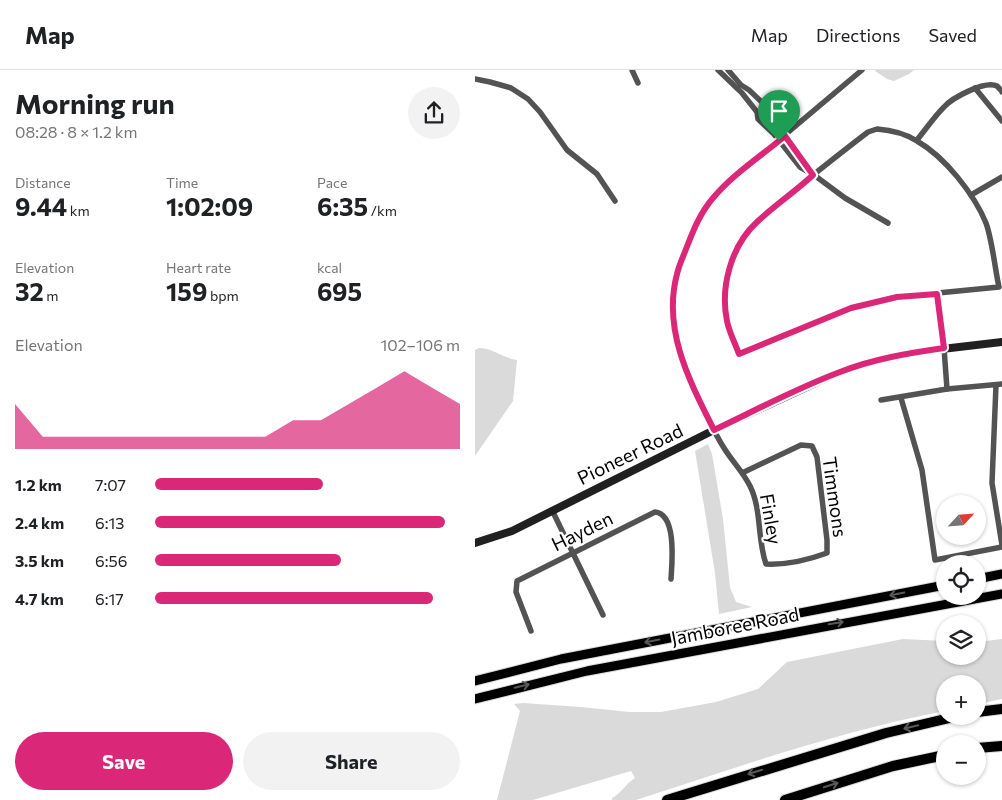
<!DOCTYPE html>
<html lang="en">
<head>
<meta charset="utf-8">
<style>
	body { margin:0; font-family:Commissioner,sans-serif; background:#f2f2f2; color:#202124; height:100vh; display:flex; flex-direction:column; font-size:19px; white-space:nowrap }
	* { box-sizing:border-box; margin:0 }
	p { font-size:16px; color:#757577 }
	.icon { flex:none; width:28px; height:28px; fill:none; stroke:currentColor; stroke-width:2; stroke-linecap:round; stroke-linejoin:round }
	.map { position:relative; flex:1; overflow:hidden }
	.panel { display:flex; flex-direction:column; background:#fff; width:475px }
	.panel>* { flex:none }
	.needle { width:32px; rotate:64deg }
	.tools { position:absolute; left:461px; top:425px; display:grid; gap:10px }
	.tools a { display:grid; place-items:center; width:50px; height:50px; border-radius:50%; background:#fff; box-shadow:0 1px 4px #0004; font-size:25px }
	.pin { position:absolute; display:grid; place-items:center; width:42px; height:42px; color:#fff; margin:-51px -21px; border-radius:50% 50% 50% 0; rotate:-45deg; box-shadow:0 0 5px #0007 }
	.pin .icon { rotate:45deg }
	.round { display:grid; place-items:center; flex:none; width:52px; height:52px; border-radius:26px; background:#f2f2f2 }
	.headline { display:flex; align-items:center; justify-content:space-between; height:85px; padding:0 15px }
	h1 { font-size:28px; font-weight:700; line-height:38px }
	.stats { display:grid; grid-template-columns:repeat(3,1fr); gap:8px; height:85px; padding:5px 15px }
	.stats div { display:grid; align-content:center }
	.stats b { font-size:25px; font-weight:700 }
	.stats small { font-size:14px; font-weight:400 }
	.stats p { font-size:14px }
	.chart { height:140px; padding:10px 15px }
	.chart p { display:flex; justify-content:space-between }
	.chart svg { width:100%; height:90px; margin-top:5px; fill:#db2777; opacity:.7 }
	.cta { display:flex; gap:10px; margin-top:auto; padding:10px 15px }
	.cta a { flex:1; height:58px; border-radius:30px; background:#db2777; color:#fff; font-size:20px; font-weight:700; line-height:58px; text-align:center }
	.cta a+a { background:#f2f2f2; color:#202124 }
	ul { padding:0 15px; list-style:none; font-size:16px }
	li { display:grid; grid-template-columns:80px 60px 1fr; align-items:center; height:38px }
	li i { height:12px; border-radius:6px; background:#db2777 }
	header { display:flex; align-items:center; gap:30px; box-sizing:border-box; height:70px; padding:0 25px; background:#fff; border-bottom:1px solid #e0e0e0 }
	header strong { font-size:24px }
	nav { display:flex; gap:28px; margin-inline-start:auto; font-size:18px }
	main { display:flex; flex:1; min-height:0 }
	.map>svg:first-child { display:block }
	.green { fill:#dadada }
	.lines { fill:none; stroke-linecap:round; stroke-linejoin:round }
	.primary-casing { stroke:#dbdbdb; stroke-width:11 }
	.highway-casing { stroke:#dbdbdb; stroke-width:12 }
	.street { stroke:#535353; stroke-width:5.5 }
	.secondary { stroke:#202020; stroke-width:8 }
	.primary { stroke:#000; stroke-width:9 }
	.highway { stroke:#000; stroke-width:10 }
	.oneway { stroke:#595959 }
	.route-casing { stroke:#fff; stroke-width:10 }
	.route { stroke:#db2777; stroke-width:6 }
	.labels { text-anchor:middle; stroke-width:4.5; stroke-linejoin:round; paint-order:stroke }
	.street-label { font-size:19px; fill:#000; stroke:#fff }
</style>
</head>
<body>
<header>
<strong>Map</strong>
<nav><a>Map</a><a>Directions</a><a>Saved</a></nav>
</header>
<main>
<section class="panel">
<div class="headline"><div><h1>Morning run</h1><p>08:28 · 8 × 1.2 km</p></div><a class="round"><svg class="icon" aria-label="share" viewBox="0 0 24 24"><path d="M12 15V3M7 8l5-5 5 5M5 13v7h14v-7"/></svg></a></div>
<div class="stats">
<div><p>Distance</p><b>9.44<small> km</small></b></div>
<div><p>Time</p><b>1:02:09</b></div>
<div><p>Pace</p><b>6:35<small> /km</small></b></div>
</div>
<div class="stats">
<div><p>Elevation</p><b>32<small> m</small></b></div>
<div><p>Heart rate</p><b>159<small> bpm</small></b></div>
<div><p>kcal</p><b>695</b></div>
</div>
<div class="chart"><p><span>Elevation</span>102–106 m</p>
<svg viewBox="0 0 160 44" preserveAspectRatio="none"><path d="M0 44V22L10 38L20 38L30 38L40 38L50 38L60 38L70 38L80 38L90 38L100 30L110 30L120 22L130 14L140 6L150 14L160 22V44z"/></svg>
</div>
<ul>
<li><b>1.2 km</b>7:07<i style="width:55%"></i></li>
<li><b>2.4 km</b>6:13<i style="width:95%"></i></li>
<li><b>3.5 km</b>6:56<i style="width:61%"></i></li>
<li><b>4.7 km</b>6:17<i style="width:91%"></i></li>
</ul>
<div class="cta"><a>Save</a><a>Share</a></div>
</section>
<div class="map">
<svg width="527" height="730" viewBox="0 0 527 730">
	<rect width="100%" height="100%" fill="#fff"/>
	<g class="green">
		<polygon points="401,0 439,0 434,4 419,11 412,9 400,1"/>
		<path d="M4,278c13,0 24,10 38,12l-4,41 -38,55v-106z"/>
		<polygon points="233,374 237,384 248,449 255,517 261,532 277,537 244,544 240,503 220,381"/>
		<path d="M428,569l42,2v15h32l1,-14 24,-3v60l-24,5 -1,-20h-32v27c-105,20 -207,56 -309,89h-24v-2c10,-5 13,-14 23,-20l-4,-7 -98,29h-36l23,-89 -6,-7 9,-1 58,4 48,5h32l55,-10 42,-13 29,-27z"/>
	</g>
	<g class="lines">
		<g class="primary-casing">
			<g id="primary">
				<polyline points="502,509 527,504"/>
				<polyline points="0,611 86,589 470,515"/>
				<polyline points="0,629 112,601 527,524"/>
			</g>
		</g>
		<g class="highway-casing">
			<g id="highway">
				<polyline points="502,642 527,639"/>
				<polyline points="502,678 527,676"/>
				<polyline points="192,730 411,663 483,646"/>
				<polyline points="310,730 418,696 470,685"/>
			</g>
		</g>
		<g class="street">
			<polyline points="157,0 163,13"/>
			<polyline points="243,0 267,23 282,42 283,49 299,64 325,97 337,104"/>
			<polyline points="253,0 266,15 274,20 295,40 298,51 339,105 370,128 413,153"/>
			<polyline points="0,9 15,12 36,18 53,29 65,42 92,80 122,104 140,131"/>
			<polyline points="500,18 527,51"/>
			<path d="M402,59c13,1 29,5 40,12 28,16 57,53 69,82 6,16 9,46 13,64l-102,10 -46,11 -112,46c-7,-19 -15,-38 -15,-59 1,-18 9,-42 19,-57 13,-19 33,-33 50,-47 25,-20 50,-40 75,-59z"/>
			<path d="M442,70c9,-11 17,-23 27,-33 8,-9 41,-27 53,-21 0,0 5,5 5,6"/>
			<polyline points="496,125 527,107"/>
			<polyline points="462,224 469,278 472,319"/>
			<polyline points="521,315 517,413 527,475"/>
			<polyline points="426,328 447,400 460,490 527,477"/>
			<polyline points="406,330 472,319 527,314"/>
			<path d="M267,403l59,-28 11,1 5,11 10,83v13c-19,7 -41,12 -61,11 -9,-25 -4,-54 -16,-78 -7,-14 -18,-25 -26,-38 -8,-12 -14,-26 -21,-40 -28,-56 -40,-95 -18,-156 11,-31 20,-46 44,-70l133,-112"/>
			<polyline points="77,440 128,545"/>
			<path d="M56,561l-15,-39 1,-11 138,-69c22,2 17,51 16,67"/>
		</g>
		<polyline class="secondary" points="0,473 37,461 239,360 364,302 398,291 433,283 527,272"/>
		<use href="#primary" class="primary"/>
		<use href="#highway" class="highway"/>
	</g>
	<defs><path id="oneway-shaft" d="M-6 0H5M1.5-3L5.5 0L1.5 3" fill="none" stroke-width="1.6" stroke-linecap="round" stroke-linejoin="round" transform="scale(1.25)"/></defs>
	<g class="oneway">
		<use href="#oneway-shaft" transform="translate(422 524) rotate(169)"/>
		<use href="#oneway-shaft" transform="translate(361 553) rotate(-10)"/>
		<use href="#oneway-shaft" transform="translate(177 571) rotate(169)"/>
		<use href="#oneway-shaft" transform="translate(47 616) rotate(-14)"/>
		<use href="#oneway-shaft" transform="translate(436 657) rotate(167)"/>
		<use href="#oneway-shaft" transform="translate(280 702) rotate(163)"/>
		<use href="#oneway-shaft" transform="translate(356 715) rotate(-18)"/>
	</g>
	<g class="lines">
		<g class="route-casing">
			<path id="route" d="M310,66l28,39c-17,16 -38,30 -56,47 -26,24 -37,65 -30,99 2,11 8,22 12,33l112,-46 46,-11 40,-3 7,54c-35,5 -71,11 -104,24 -43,16 -84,38 -126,58 -24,-48 -52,-100 -37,-156 2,-9 6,-17 9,-25 7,-18 14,-36 27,-51 20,-24 48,-42 72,-62z"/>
		</g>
		<use href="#route" class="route"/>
	</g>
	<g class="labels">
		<g class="street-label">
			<text transform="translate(155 384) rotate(-26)" y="7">Pioneer Road</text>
			<text transform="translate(360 427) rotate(82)" y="7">Timmons</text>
			<text transform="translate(296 449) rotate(80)" y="7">Finley</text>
			<text transform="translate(107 461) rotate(-26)" y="7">Hayden</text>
			<text transform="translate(260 556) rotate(-11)" y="7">Jamboree Road</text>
		</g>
	</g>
</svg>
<div class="tools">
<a><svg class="needle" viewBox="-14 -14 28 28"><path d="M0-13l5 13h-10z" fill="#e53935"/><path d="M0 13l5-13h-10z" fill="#757577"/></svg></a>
<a><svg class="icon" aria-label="locate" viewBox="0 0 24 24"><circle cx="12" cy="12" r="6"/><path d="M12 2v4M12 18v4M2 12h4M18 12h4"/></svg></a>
<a><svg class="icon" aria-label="layers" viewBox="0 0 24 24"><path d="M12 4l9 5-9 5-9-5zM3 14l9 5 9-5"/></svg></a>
<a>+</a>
<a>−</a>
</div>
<div class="pin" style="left:304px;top:71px;background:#1e9e55"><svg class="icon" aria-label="arrive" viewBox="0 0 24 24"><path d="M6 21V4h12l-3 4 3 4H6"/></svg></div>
</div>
</main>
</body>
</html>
